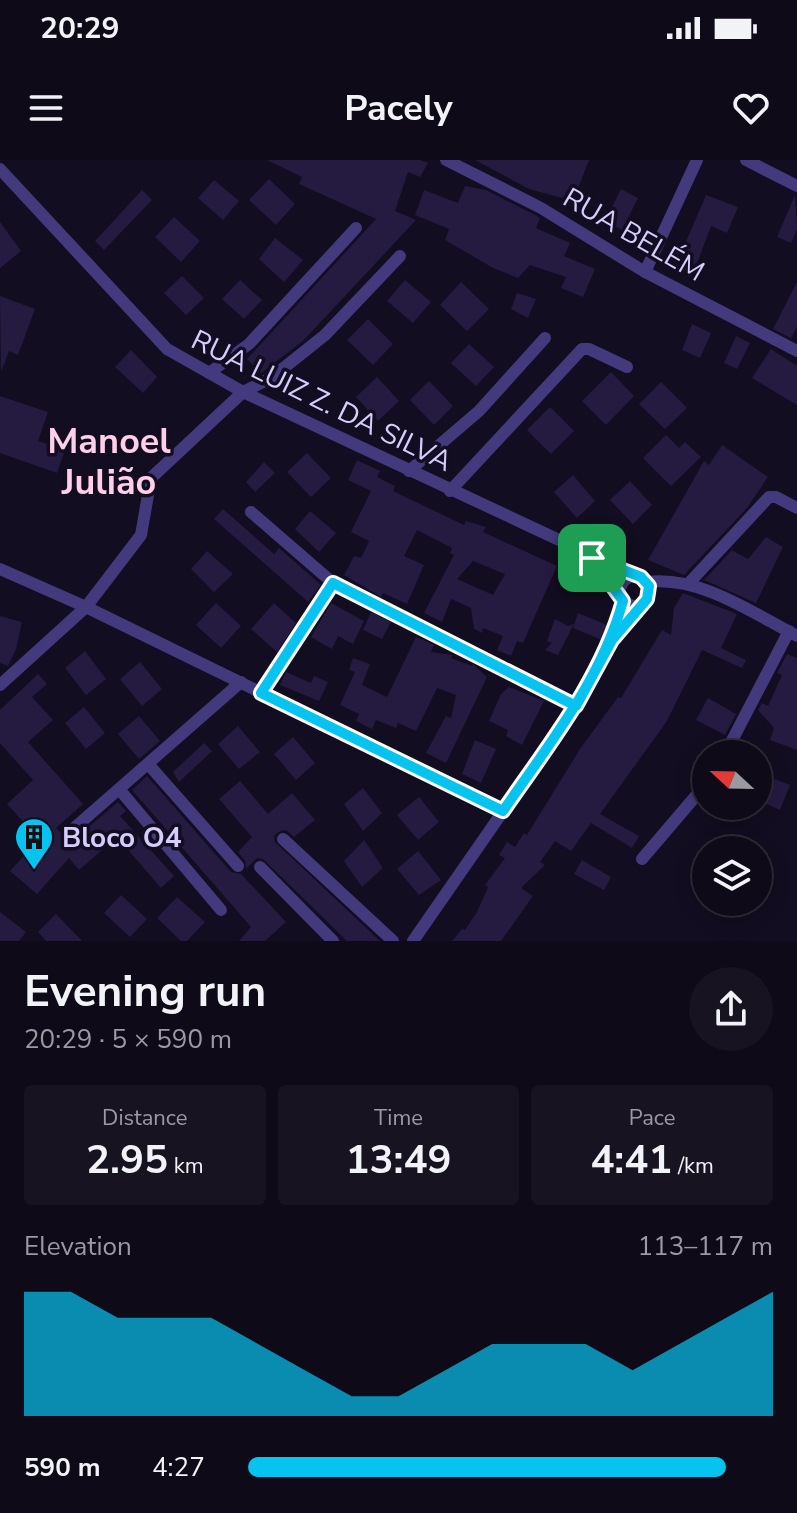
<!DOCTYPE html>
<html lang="en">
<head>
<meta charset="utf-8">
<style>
	body { margin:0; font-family:"Nunito Sans",sans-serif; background:#171321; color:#f1f3f6; height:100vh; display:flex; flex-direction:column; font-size:30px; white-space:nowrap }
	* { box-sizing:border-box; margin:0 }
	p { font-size:26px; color:#9b9aa2 }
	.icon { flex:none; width:44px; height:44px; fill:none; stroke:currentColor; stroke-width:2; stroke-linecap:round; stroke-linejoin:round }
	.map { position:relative; height:781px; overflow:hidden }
	.details { display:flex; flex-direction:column; background:#0e0a18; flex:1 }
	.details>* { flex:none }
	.needle { width:52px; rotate:292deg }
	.buttons { position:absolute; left:692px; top:580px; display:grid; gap:16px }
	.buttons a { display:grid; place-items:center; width:80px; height:80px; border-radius:50%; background:#0e0a18; box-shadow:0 4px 20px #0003,0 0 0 2px #2e2b37; font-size:40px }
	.pin { position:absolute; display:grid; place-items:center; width:68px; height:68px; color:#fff; margin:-34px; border-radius:16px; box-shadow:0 4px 12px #0006 }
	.round { display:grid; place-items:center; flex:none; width:84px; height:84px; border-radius:42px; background:#171321 }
	.summary { display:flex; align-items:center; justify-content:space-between; height:136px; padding:0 24px }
	h1 { font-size:44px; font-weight:700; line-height:60px }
	.metrics { display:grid; grid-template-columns:repeat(3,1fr); gap:12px; height:136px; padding:8px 24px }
	.metrics div { display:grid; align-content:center; border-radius:8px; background:#171321; text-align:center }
	.metrics b { font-size:40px; font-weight:700 }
	.metrics small { font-size:22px; font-weight:400 }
	.metrics p { font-size:22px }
	.chart { height:224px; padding:16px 24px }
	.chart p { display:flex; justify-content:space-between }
	.chart svg { width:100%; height:144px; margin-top:8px; fill:#07c3f0; opacity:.7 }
	ul { padding:0 24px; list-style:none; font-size:26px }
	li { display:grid; grid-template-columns:128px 96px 1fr; align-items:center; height:60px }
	li i { height:20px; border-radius:10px; background:#07c3f0 }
	.status { display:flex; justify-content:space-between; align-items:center; height:56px; padding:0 40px; background:#0e0a18; direction:ltr }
	.status svg { height:22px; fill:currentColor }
	header { display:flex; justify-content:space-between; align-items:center; height:104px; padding:0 24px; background:#0e0a18; font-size:36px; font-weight:700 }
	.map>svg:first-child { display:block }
	.building { fill:#251a40; fill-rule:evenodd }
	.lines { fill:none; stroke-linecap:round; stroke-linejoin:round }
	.minor { stroke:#433a7d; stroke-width:12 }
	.route-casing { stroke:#fff; stroke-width:16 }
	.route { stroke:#07c3f0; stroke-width:10 }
	.labels { text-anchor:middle; stroke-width:7; stroke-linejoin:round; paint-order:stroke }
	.street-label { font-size:28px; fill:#d7cdfd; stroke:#120d20 }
	.poi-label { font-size:28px; font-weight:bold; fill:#d7cdfd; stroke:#120d20; text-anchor:start }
	.district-label { font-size:36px; font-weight:bold; fill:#fecfe8; stroke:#120d20 }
</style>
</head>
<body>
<div class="status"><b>20:29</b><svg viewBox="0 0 49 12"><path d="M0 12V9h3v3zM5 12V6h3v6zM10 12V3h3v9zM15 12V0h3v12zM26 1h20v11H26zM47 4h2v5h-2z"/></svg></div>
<header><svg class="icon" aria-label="menu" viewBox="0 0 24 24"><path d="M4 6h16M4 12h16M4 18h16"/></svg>Pacely<svg class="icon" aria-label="heart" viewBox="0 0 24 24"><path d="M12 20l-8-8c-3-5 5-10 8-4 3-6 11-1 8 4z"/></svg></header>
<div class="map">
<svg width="797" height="781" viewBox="0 0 797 781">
	<rect width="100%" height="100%" fill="#120d20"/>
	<g class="building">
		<polygon points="267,0 420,0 428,3 420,17 408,12 395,51 416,60 303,181 261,213 247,199 376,59 299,24 302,17"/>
		<polygon points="475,0 589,0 573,41 529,29"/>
		<polygon points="269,19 295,44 276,65 249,40"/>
		<polygon points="214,20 239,41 223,60 198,38"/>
		<polygon points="465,26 486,30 537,56 540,58 536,68 570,83 564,96 595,109 583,137 561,128 566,117 530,105 518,118 493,108 445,80 449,69 415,55 424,30 458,43"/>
		<polygon points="621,29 638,38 622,70 605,61"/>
		<polygon points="142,30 152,40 104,90 95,81"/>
		<polygon points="706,35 738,47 727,73 711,66 693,114 675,107"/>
		<polygon points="795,35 797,69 791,83 777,77"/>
		<polygon points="174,57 200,81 181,102 155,77"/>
		<polygon points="0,62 21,91 0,108"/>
		<polygon points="275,78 303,100 284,122 259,99"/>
		<polygon points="182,116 204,138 186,155 164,133"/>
		<polygon points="240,120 262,140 244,159 222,139"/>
		<polygon points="405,120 431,142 413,163 387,141"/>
		<polygon points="461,122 489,149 467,171 440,145"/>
		<polygon points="797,122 797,167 791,178 773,169"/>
		<polygon points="517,133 536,139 528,158 511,149"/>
		<polygon points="0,136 35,149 18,195 9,191 1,212"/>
		<polygon points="368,159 393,184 373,205 347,180"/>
		<polygon points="692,164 711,173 700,198 682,190"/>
		<polygon points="736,176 750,183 737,209 724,203"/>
		<polygon points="469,184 494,207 476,226 451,203"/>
		<polygon points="771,189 797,206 797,245 752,218"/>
		<polygon points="131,190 157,217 143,233 115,207"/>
		<polygon points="611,212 634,236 606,265 582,241"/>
		<polygon points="377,217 399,241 378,261 356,237"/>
		<polygon points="429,221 453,246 434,265 410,240"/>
		<polygon points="661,222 687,248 665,269 639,244"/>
		<polygon points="0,236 48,252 38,281 65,290 57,313 0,293"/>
		<polygon points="550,247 574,271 551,294 527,270"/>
		<polygon points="666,275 679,288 685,282 701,297 671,326 643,298"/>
		<polygon points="722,285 768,317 747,348 684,415 648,400 704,301 709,305"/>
		<polygon points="307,293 331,318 311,337 287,312"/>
		<path d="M357,300l23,11 -3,6 18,9 -2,5 71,34 2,-4 20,6 -3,5 74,34 -34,77 -6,-2 -6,15 -14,-6 6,-14 -20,-8 -1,5 -8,-4 -3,-21 -20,-9 -9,23 -18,-9 30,-58 -4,-2 2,-5 -35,-18 -13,26 20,9 -17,39 -24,-11 -2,4 -37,-22 10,-19 7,2 8,-17 -18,-9 20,-41 -23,-11zM473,401l32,13 -12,21 -36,-16z"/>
		<polygon points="264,302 275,313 255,332 246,322"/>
		<polygon points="573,315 595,341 577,358 554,332"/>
		<polygon points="630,321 652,345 633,364 610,340"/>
		<polygon points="223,349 274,394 279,388 321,425 308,442 214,359"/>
		<polygon points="310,351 336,373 319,392 295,369"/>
		<polygon points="766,377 783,387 756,443 704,420 732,390 748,399"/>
		<polygon points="207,391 233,414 214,432 191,409"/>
		<polygon points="683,433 737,454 721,488 746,500 742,508 702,490 667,561 600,654 639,676 632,688 591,663 571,691 555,681 540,702 545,705 521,728 533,736 501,781 452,781 462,769 465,770 477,752 488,727 485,725 505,698 499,695 507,682 515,687 524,673 527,675 580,589 618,537 621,538 662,470 671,475 674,448"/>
		<polygon points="216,443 241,466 221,488 196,465"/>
		<polygon points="274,443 296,463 277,492 251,469"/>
		<polygon points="331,443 364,461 353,484 338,476 332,489 311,477"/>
		<polygon points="371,452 391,462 382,479 363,470"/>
		<polygon points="578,453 607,465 602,480 573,468"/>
		<polygon points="0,456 22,462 16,489 8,506 0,503"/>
		<polygon points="555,459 568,466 574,464 558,495 545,490 552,483 547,481"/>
		<polygon points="416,477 434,485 431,492 453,495 451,498 472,506 473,504 487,517 446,603 426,593 446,556 451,558 456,535 437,528 416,571 398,563 396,568 376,560 372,569 356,561 359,554 340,545 355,512 349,510 353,498 370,504 362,525 387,537"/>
		<polygon points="85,491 106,519 86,535 65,508"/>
		<polygon points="787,494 797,498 797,590 770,580 774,568 758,550 762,543 768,546 782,515 777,513"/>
		<polygon points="140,502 162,529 142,546 120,519"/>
		<polygon points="286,512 311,523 314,516 328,522 319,541 280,525"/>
		<polygon points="38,514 47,524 32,537 53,560 28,582 83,644 56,668 70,683 118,642 126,651 120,656 174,716 161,728 117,677 79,710 69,698 37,734 10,711 39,679 7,644 33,620 0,583 0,550"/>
		<polygon points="509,527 544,541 522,585 506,576 508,570 489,561 501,534"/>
		<polygon points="708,538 736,554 725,575 696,560"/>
		<polygon points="84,547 105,573 86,589 65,563"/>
		<polygon points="139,556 160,581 139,599 118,574"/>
		<polygon points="238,566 260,592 239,609 218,584"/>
		<polygon points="293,577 315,603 296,620 274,594"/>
		<polygon points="475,580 496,589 481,623 462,614"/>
		<polygon points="204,583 212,591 179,622 173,612"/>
		<polygon points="147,616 231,712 241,714 286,762 265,781 239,781 251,767 132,630"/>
		<polygon points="775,619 790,625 780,650 764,643"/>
		<polygon points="240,621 268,654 292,633 315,660 294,677 286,670 280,671 274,676 275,682 380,781 347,781 263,699 257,698 246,709 245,701 238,692 252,677 219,639"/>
		<polygon points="363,628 382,653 363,671 344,644"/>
		<polygon points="419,637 439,662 418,680 397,655"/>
		<polygon points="364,680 383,708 362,727 344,701"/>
		<polygon points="418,691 441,720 419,735 397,709"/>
		<polygon points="582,700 611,717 604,730 574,714"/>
		<polygon points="121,735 147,759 130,777 104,753"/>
		<polygon points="177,737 205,762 187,781 181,781 157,758"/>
		<polygon points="0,752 26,772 19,781 0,781"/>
		<polygon points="56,754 82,781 46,781 38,772"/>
	</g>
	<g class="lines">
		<g class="minor">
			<polyline points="446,0 541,48 645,112 797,191"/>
			<polyline points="746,0 797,26"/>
			<polyline points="0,9 167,189 243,232 634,415"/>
			<polyline points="645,112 697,0"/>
			<polyline points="209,213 249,184 356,68"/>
			<polyline points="409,311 479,251 545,178"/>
			<polyline points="450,331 582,189 589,189 627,207"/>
			<polyline points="251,352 333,423 576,546"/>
			<polyline points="594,400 619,432"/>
			<polyline points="0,409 86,447 503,651"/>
			<circle cx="635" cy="431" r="15"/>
			<path d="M648,422c52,-6 103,30 149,54"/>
			<polyline points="689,423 769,337 776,337 797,348"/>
			<polyline points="613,476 623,441"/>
			<polyline points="0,525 86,447 141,375 151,318 243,232 271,218 325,175 400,96"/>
			<polyline points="261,533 333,423"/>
			<polyline points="725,594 789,471"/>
			<polyline points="149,605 238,706"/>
			<polyline points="119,629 221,750"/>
			<polyline points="72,670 241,522"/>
			<polyline points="283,679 393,781"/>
			<polyline points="642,699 706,624"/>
			<polyline points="260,707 333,781"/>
			<polyline points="413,781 576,546 612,480 644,443"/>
		</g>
	</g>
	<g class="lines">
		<g class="route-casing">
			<path id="route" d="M592,398l31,43c-22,79 -74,143 -120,210l-242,-118 72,-110 243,123 36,-66 35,-41 2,-13 -8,-9 -49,-19"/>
		</g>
		<use href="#route" class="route"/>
	</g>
	<defs>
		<g id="building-pin" transform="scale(2)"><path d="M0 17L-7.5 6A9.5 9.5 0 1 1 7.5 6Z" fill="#07c3f0" stroke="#120d20"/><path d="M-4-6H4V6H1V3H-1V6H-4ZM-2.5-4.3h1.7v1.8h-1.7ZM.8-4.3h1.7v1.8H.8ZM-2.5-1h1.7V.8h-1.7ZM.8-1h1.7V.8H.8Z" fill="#111"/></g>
	</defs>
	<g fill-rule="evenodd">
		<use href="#building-pin" x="34" y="677"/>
	</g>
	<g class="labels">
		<g class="street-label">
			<text transform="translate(634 74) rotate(30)" y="10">RUA BELÉM</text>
			<text transform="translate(322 240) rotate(26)" y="10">RUA LUIZ Z. DA SILVA</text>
		</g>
		<g class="poi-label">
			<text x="62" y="687">Bloco O4</text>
		</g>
		<g class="district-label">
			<text x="109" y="293">Manoel<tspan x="109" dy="41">Julião</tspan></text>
		</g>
	</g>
</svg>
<div class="buttons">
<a><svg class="needle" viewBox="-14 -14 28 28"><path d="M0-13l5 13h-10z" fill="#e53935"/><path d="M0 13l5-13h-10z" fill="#9b9aa2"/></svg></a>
<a><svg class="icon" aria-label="layers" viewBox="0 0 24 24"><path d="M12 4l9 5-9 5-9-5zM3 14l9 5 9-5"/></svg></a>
</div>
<div class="pin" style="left:592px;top:398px;background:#1e9e55"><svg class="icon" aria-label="arrive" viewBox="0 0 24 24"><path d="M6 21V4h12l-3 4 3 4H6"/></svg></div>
</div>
<section class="details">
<div class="summary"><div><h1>Evening run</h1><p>20:29 · 5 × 590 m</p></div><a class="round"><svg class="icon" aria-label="share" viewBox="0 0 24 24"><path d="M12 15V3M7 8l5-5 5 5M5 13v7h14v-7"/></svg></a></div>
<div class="metrics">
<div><p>Distance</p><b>2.95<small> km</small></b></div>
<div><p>Time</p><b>13:49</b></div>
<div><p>Pace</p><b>4:41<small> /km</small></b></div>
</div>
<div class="chart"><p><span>Elevation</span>113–117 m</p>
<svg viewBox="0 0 160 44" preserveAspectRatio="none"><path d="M0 44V6L10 6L20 14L30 14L40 14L50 22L60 30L70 38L80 38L90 30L100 22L110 22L120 22L130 30L140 22L150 14L160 6V44z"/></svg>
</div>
<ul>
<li><b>590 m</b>4:27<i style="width:91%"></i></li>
</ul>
</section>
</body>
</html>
